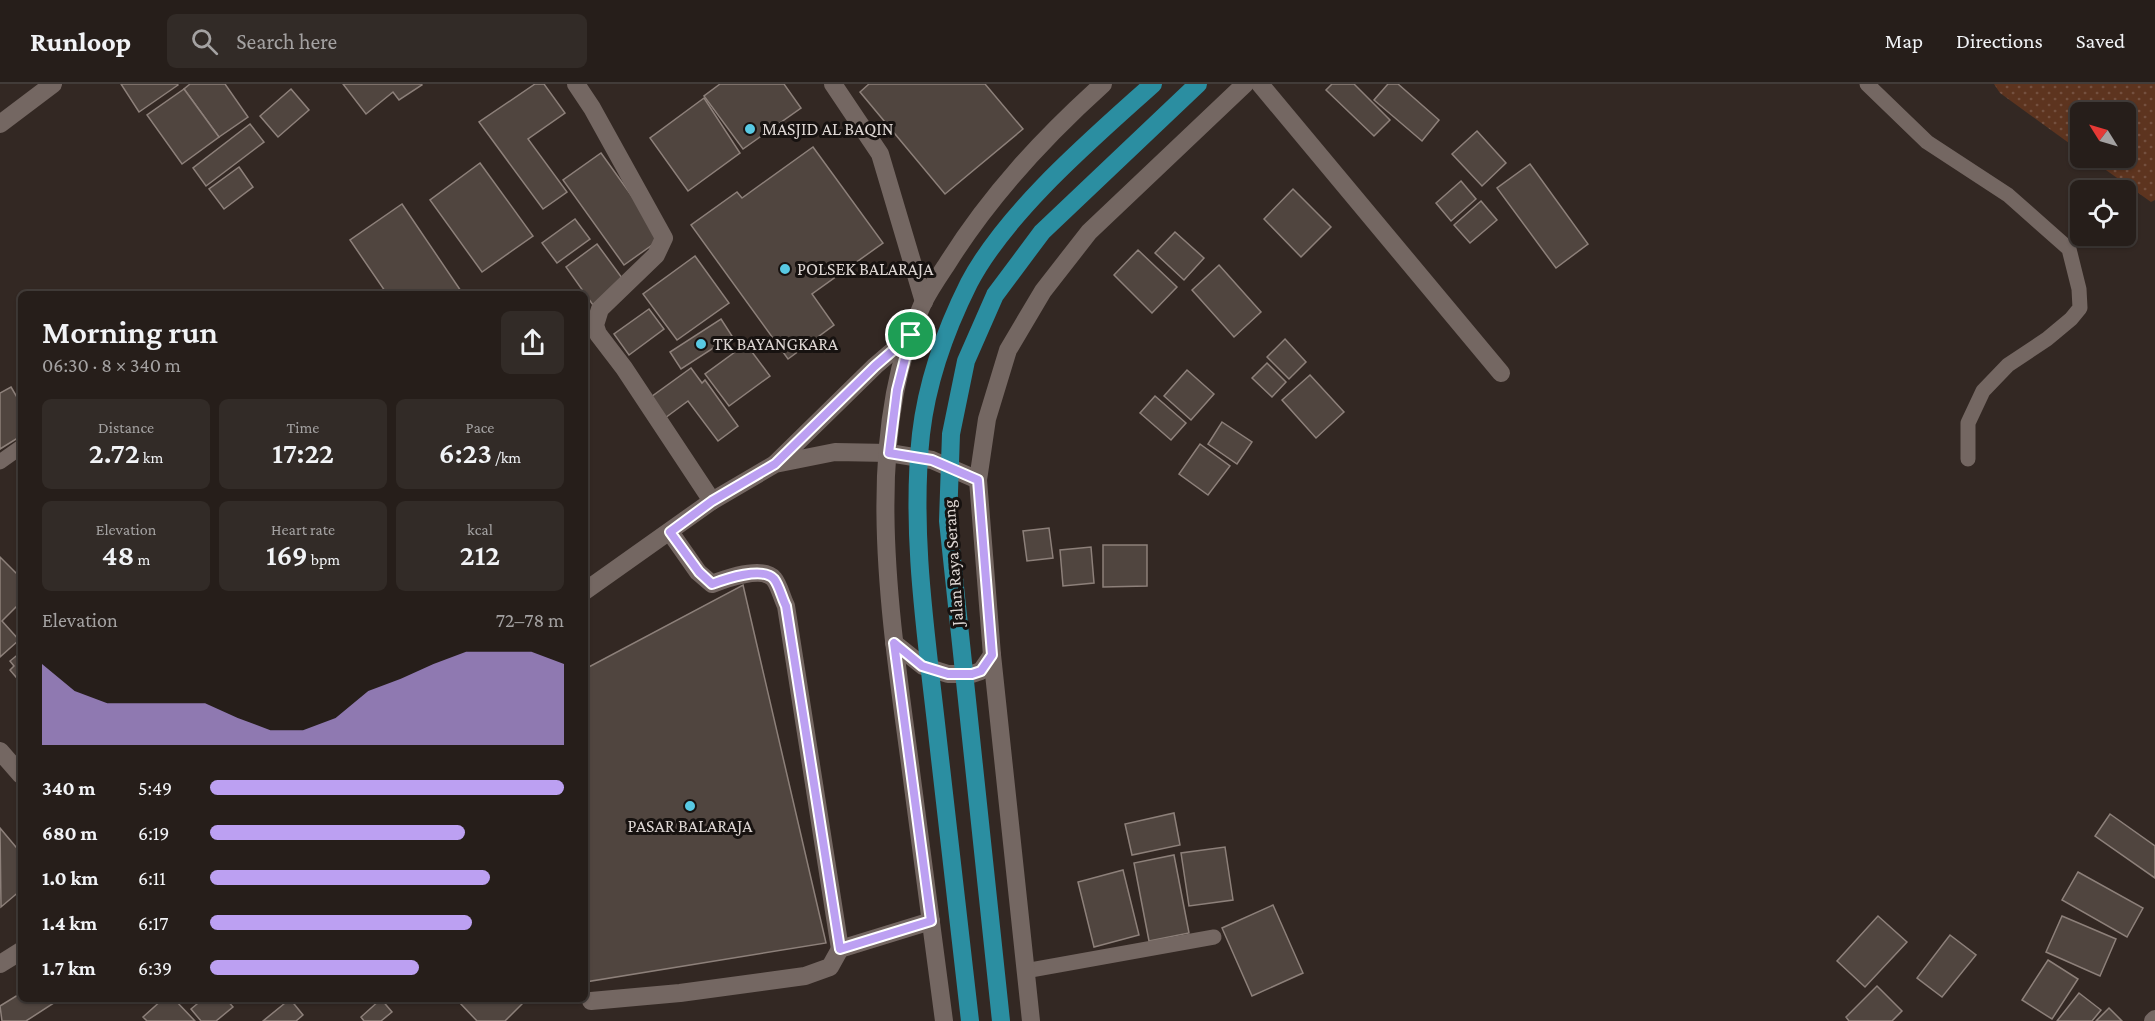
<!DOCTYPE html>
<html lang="en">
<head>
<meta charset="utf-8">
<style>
	body { margin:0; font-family:"Crimson Pro",serif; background:#322b27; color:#f1f3f6; height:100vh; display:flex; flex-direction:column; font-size:22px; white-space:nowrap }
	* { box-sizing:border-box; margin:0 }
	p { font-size:20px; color:#a4a2a2 }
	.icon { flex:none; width:33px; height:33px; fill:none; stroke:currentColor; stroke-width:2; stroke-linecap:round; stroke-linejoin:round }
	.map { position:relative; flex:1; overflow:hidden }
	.side { position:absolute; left:18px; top:207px; width:570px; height:711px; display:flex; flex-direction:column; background:#261e1a; border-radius:9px; box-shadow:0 2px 4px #0004,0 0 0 2px #423c39 }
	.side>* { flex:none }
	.needle { width:39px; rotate:307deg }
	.tools { position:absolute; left:2070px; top:18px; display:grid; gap:12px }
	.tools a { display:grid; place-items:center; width:66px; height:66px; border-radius:9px; background:#261e1a; box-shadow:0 2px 4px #0004,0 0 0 2px #423c39; font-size:30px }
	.pin { position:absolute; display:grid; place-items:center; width:51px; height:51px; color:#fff; margin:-26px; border:3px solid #fff; border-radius:50%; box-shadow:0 2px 6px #0007 }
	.round { display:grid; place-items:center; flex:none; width:63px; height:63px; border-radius:9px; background:#322b27 }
	.headline { display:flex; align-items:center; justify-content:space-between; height:102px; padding:0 24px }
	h1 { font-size:33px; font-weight:600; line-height:45px }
	.stats { display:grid; grid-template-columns:repeat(3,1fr); gap:9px; height:102px; padding:6px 24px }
	.stats div { display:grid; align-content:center; border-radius:9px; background:#322b27; text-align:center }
	.stats b { font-size:30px; font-weight:600 }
	.stats small { font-size:16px; font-weight:400 }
	.stats p { font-size:16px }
	.chart { height:168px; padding:12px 24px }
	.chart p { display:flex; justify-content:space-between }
	.chart svg { width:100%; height:108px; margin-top:6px; fill:#bca0f2; opacity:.7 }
	ul { padding:0 24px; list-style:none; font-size:20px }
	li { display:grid; grid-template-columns:96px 72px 1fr; align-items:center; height:45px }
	li i { height:15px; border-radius:8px; background:#bca0f2 }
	header { display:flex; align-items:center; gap:36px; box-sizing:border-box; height:84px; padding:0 30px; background:#261e1a; border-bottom:2px solid #423c39 }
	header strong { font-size:28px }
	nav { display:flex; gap:33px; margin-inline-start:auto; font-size:21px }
	.search { width:420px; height:54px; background:#322b27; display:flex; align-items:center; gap:15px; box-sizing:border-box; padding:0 21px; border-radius:9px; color:#a4a2a2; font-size:22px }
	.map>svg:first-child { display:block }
	.grass { fill:url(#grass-dots) }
	.building { fill:#50453f; stroke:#8d807a; stroke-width:1.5 }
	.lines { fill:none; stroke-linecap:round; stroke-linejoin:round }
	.service { stroke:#746762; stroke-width:15 }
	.minor { stroke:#746762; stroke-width:18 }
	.secondary { stroke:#746762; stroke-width:18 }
	.trunk { stroke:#2b8ea1; stroke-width:18 }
	.route-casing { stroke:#fff; stroke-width:12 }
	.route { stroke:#bca0f2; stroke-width:8 }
	.poi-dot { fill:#58c9e3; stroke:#171210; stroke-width:2 }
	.labels { text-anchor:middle; stroke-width:6; stroke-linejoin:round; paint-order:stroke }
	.poi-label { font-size:18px; fill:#dcd5d2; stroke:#171210; text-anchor:start }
	.street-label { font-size:18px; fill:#dcd5d2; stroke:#171210 }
</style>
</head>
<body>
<header>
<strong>Runloop</strong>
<div class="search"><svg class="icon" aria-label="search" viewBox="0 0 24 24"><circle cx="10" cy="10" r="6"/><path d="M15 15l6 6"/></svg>Search here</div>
<nav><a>Map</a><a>Directions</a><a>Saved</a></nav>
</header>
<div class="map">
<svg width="2155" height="937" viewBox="0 0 2155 937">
	<defs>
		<pattern id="grass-dots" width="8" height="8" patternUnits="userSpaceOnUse" patternTransform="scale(1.5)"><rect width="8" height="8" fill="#5d341f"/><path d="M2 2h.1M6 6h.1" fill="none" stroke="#74503f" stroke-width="1.8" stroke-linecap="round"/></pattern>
	</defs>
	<rect width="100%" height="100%" fill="#332823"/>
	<polygon class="grass" points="1994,0 2155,0 2155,116 2151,118 2089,74 2126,74 2126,28 2080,28 2080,67 2000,9"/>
	<g class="building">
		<polygon points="121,0 177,0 178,1 139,28"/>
		<polygon points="190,0 225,0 248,33 219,53 184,5"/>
		<polygon points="343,0 421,0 422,1 399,16 393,8 366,30"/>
		<polygon points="535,0 544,0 565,29 528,55 567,108 543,125 479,38"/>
		<polygon points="720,0 784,0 801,24 743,65 704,12"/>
		<polygon points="869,0 985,0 1023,45 945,110 860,8"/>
		<polygon points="1332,0 1354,0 1390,36 1374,52 1326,6"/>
		<polygon points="1388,0 1398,0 1439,36 1422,57 1374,16"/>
		<polygon points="184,5 219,53 182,80 147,31"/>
		<polygon points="291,5 309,26 278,53 260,32"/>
		<polygon points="704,14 740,69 688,107 650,54"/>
		<polygon points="250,40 264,58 206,102 193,84"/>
		<polygon points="1477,47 1506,79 1482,102 1452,70"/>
		<polygon points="813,63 883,159 812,210 834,241 788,275 691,141 737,108 742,114"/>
		<polygon points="601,69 662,154 624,181 563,96"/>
		<polygon points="480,79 533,152 482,188 430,116"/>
		<polygon points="1530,80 1588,160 1556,184 1497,104"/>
		<polygon points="239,83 253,103 224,125 209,105"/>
		<polygon points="1461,97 1476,115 1451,137 1436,119"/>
		<polygon points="1293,105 1331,143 1301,173 1264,135"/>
		<polygon points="1481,117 1497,136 1470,159 1454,141"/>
		<polygon points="402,120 463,210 387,210 350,156"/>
		<polygon points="575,135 590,155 557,179 542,159"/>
		<polygon points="1175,148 1204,174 1184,196 1155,169"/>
		<polygon points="597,160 625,198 593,221 566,183"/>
		<polygon points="1138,166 1177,203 1152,229 1114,191"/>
		<polygon points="695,172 729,219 677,256 643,210"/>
		<polygon points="1219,181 1261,228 1234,253 1192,206"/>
		<polygon points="649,225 664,245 629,271 614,250"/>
		<polygon points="721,235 732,252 681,285 670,268"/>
		<polygon points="1285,255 1306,278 1289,295 1267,273"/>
		<polygon points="746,260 770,292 729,322 705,290"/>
		<polygon points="1267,279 1286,298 1272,313 1252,294"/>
		<polygon points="691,284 702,299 705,296 738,342 718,357 688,317 665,334 651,313"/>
		<polygon points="1187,286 1214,310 1191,336 1164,312"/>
		<polygon points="1310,291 1344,328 1316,354 1282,316"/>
		<polygon points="11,303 21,320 21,352 0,365 0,309"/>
		<polygon points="1155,312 1186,339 1171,356 1140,329"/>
		<polygon points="1222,338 1252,358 1237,380 1208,360"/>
		<polygon points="1200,360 1230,382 1208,411 1179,390"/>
		<polygon points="1049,444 1053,474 1027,477 1023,447"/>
		<polygon points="1103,461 1147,461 1147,502 1103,503"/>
		<polygon points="1091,463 1094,499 1063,502 1060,466"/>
		<polygon points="0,473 21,494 21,518 2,537 19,556 0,573"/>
		<polygon points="743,501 826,859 585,898 585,585"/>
		<polygon points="21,568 21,599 10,586 14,582 10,577"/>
		<polygon points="1174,729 1180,761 1132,771 1125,740"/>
		<polygon points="2110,730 2155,762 2155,794 2095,752"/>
		<polygon points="0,744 21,769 21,806 1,823"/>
		<polygon points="1225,763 1233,816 1189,822 1181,769"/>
		<polygon points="1174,771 1189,849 1149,857 1134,779"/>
		<polygon points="1123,786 1139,851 1094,863 1078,798"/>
		<polygon points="2078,788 2143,824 2127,853 2062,816"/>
		<polygon points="1273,821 1303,889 1252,912 1222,844"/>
		<polygon points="1878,832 1907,858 1865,903 1837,877"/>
		<polygon points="2062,832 2116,855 2100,892 2046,868"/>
		<polygon points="1950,851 1976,871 1942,913 1917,894"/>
		<polygon points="2048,876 2078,895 2052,935 2022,916"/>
		<polygon points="1877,902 1902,927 1892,937 1849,937 1846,933"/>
		<polygon points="21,909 21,915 60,915 26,937 2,937 0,922"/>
		<polygon points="2079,909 2101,926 2092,937 2057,937"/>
		<polygon points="163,915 174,915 195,937 147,937 143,933"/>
		<polygon points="203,915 226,915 233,923 216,937 201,937 191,925"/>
		<polygon points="290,915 303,931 296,937 263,937"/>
		<polygon points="381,915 392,928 381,937 364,937 361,933"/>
		<polygon points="465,915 517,915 522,920 505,937 477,937 460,919"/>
		<polygon points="2109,924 2122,937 2096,937"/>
	</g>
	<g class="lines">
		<g class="service">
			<polyline points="1867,0 1927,58 2008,111 2069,165 2079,205 2080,224 2071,235 2047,255 2008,281 1983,307 1968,339 1968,375"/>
			<polyline points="0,378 21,363"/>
			<polyline points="1025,887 1214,853"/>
		</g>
		<g class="minor">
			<polyline points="576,0 592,24 664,154 656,171 600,225 595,241 598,250 624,284 712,417"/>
			<polyline points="833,0 880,70 924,218"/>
			<polyline points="1260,0 1501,289"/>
			<polyline points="0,40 53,0"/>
			<path d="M670,448l28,40 14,12c13,-5 51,-19 62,-5 5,6 8,19 12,27l54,343"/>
			<polyline points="0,667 21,691"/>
			<polyline points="591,917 680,909 805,892 830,883 840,865 931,837"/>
			<polyline points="2153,937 2155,935"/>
		</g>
		<g class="secondary">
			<polyline points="776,379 875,282 911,251"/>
			<polyline points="585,507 712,417 775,380 835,368 889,369 932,376 978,396"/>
			<polyline points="894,559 923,582 948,590 972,590 981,587 992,571"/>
			<polyline points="0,880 21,867"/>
			<path d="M944,937c-11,-86 -23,-171 -34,-257 -19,-143 -50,-326 13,-461 7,-14 16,-27 24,-39 43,-69 96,-126 156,-180"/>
			<polyline points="1031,937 992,571 978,396 987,335 1008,266 1043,207 1089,148 1245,0"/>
		</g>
		<g class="trunk">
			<path d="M970,937c-11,-93 -21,-187 -32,-280 -11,-101 -28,-206 -17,-307 6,-52 25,-105 48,-151 38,-72 123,-144 184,-199"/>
			<polyline points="1001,937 948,437 951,350 966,277 995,211 1042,148 1198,0"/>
		</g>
	</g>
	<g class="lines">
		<g class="route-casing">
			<path id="route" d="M911,251l-14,55 -8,63 43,7 46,20 14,175 -11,16 -9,3h-24l-26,-8 -28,-23 37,278 -91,28 -54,-343c-4,-8 -7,-21 -12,-27 -11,-13 -49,0 -62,5l-13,-12 -29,-40 42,-31 63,-37 100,-98z"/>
		</g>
		<use href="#route" class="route"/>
	</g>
	<g class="poi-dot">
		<circle cx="750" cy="45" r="6"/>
		<circle cx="785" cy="185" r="6"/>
		<circle cx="701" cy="260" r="6"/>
		<circle cx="690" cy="722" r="6"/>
	</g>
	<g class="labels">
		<g class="poi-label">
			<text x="762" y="51">MASJID AL BAQIN</text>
			<text x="797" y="191">POLSEK BALARAJA</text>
			<text x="713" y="266">TK BAYANGKARA</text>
			<text x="690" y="748" text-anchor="middle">PASAR BALARAJA</text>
		</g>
		<g class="street-label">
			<text transform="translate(953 479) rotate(-94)" y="6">Jalan Raya Serang</text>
		</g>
	</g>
</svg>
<div class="tools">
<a><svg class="needle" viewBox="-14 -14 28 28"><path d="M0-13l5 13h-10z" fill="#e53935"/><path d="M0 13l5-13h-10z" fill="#a4a2a2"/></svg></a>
<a><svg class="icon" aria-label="locate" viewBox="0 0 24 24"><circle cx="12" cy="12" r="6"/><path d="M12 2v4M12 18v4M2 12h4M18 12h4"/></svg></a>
</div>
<div class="pin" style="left:911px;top:251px;background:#1e9e55"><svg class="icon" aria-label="arrive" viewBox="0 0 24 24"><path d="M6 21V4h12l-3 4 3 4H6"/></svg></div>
<section class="side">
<div class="headline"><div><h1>Morning run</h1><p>06:30 · 8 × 340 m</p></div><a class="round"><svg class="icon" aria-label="share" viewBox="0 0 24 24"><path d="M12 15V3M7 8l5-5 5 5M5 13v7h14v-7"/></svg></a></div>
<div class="stats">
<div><p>Distance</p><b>2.72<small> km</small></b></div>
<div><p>Time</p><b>17:22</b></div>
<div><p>Pace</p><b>6:23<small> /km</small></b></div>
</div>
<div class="stats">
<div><p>Elevation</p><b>48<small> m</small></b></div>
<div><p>Heart rate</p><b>169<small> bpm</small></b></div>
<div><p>kcal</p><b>212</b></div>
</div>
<div class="chart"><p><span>Elevation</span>72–78 m</p>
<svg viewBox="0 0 160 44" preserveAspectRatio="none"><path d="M0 44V11L10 22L20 27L30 27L40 27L50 27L60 33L70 38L80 38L90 33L100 22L110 17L120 11L130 6L140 6L150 6L160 11V44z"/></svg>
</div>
<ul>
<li><b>340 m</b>5:49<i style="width:100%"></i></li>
<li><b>680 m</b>6:19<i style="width:72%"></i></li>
<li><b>1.0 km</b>6:11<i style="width:79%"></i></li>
<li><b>1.4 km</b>6:17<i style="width:74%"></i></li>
<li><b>1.7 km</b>6:39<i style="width:59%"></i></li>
</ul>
</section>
</div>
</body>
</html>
